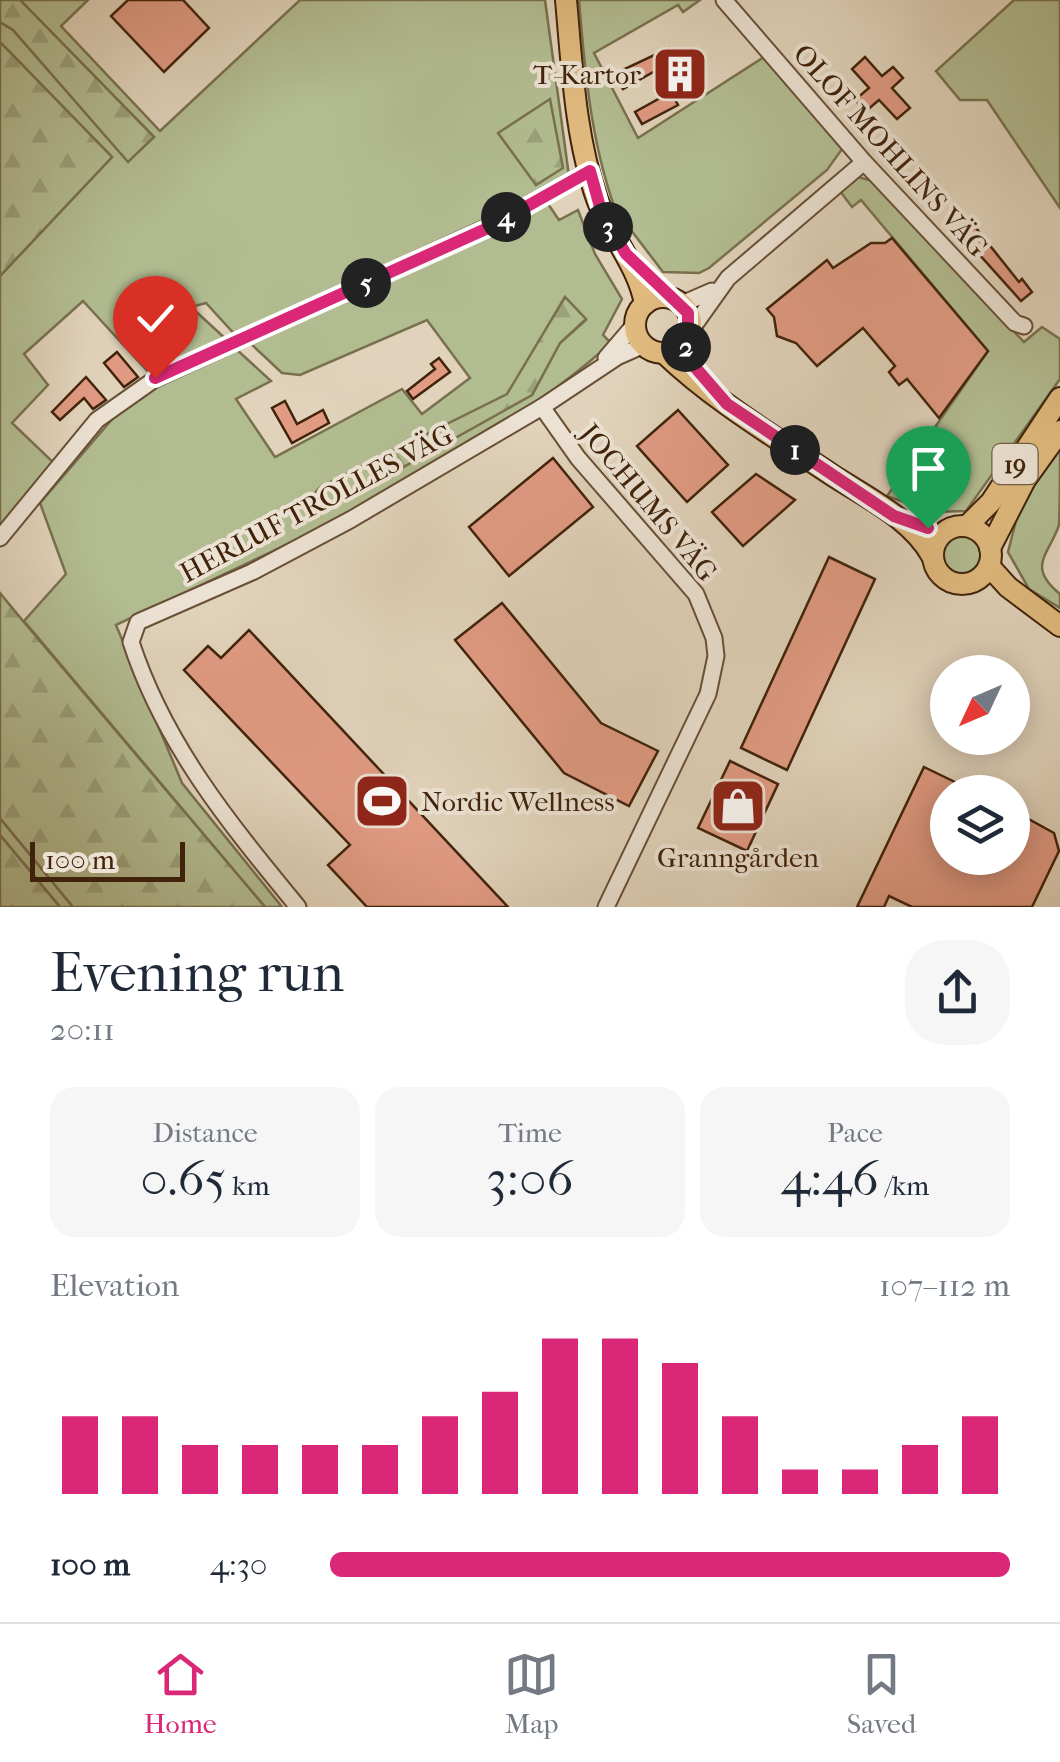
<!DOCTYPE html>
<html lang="en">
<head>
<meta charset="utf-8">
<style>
	body { margin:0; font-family:"IM FELL French Canon",serif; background:#f6f6f7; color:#1f2937; height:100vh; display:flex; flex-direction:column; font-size:38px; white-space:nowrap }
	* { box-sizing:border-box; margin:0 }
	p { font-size:32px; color:#747a83 }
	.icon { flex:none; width:55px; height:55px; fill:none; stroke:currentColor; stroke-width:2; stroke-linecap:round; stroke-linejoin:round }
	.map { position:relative; height:907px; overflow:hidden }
	.side { display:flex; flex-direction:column; background:#fff; flex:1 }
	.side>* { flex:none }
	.needle { width:65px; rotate:226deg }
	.controls { position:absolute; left:930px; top:655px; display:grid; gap:20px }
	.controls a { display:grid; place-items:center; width:100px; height:100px; border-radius:50%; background:#fff; box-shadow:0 5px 25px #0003; font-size:50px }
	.scale { position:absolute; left:30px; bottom:25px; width:155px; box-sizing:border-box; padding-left:10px; border:5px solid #40230a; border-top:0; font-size:28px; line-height:35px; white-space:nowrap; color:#40230a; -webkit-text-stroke:8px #ece2d3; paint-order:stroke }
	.pin { position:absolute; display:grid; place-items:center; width:85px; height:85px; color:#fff; margin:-102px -42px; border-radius:50% 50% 50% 0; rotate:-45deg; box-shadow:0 0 10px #0007 }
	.pin .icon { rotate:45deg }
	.km { position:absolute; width:50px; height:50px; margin:-25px; border-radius:50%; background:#222; color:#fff; font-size:28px; line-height:50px; text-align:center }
	.round { display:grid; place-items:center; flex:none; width:105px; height:105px; border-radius:40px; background:#f6f6f7 }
	.headline { display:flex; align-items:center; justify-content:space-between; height:170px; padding:0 50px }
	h1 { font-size:55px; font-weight:600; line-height:75px }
	.figures { display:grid; grid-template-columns:repeat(3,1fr); gap:15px; height:170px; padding:10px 50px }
	.figures div { display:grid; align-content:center; border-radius:25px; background:#f6f6f7; text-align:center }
	.figures b { font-size:50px; font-weight:600 }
	.figures small { font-size:28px; font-weight:400 }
	.figures p { font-size:28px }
	.chart { height:280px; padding:20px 50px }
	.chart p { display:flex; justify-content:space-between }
	.chart svg { width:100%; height:180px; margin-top:10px; stroke:#db2777; stroke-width:6 }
	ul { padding:0 50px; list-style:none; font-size:32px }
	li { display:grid; grid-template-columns:160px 120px 1fr; align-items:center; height:75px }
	li i { height:25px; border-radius:12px; background:#db2777 }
	.dock { display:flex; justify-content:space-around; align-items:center; height:140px; border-top:2px solid #e0e1e3; background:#fff; font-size:28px; color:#747a83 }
	.dock a { display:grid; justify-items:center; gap:5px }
	.dock .selected { color:#db2777 }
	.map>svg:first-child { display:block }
	.grass { fill:#b2bc91; stroke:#79704e; stroke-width:2.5; fill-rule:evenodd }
	.forest { fill:url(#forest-firs); stroke:#79704e; stroke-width:2.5 }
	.building { fill:#e19b83; stroke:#40230a; stroke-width:2.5 }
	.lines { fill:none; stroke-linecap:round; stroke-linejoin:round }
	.minor-casing { stroke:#684f36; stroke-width:19 }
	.major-casing { stroke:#40230a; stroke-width:24 }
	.minor { stroke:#ece2d3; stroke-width:15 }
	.major { stroke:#e0ba7e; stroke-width:20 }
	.route-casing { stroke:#fff; stroke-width:20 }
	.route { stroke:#db2777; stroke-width:12 }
	.labels { text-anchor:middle; stroke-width:8; stroke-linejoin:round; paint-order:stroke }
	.shield { fill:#ece2d3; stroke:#745c46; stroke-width:2.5 }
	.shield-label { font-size:25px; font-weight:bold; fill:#40230a }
	.poi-label { font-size:28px; fill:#40230a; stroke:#ece2d3; text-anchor:end }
	.street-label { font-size:28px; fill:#40230a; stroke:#ece2d3 }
</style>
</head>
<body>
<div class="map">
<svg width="1060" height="907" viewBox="0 0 1060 907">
	<defs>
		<pattern id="forest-firs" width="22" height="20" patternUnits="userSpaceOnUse" patternTransform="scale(2.5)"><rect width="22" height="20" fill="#b2bc91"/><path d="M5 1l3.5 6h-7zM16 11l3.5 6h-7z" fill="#9aa17c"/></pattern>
	</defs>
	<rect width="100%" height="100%" fill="#e1d3bb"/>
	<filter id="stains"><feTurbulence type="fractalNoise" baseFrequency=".002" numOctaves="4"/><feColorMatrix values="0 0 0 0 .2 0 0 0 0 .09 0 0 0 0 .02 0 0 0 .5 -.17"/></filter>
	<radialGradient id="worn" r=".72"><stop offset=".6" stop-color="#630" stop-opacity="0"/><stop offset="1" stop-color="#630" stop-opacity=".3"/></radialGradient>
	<g class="grass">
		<polygon points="20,0 88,0 61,26 160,131 300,0 545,0 569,176 492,220 238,338 206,303 191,307 228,341 152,376 83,301 24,354 48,385 12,423 56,465 0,532 0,276 112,157 0,42 0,22 13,30 128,161 154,137"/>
		<path d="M579,0h121l-17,12 -5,-7 -84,48 44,85 126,-81 78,92 -15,21 -118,98 -10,5 -36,-1 -39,-51 -4,1c-28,-70 -35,-147 -41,-222z"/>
		<polygon points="1014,0 1060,0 1060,208 987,100 960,100 936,71"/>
		<polygon points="858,177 873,181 1024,342 1042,327 1060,339 1060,379 966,511 932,512 887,496 988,351 861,200 852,207 840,191"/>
		<path d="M544,198l15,22 19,-10 17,44 27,45 -19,36 8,8c-133,120 -333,205 -495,282l66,158 100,124h-17l-241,-286 42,-47 -26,-71 81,-94 35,-24 79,-37 36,33 -35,18 39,58 127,-68 20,25 48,-36 -43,-58 -127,55 -18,-2 -33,-31zM565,297l21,23 -26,23 -28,52 -50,16 26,-17z"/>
		<path d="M1060,445c0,23 0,59 -1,80 -10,30 -33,41 1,69v14l-31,-19 -21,-37 12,-47z"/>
		<circle cx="962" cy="555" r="23"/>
		<polygon points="0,818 73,907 60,907 0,835"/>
	</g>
	<g class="forest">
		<polygon points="0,0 20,0 154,137 128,162 13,30 0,22"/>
		<polygon points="0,42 112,157 0,276"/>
		<polygon points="550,99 563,168 536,185 498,133"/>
		<polygon points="565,297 586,319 560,343 532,395 316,516 307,502 320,487 507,394"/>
		<polygon points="0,593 23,621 265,907 73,907 0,818"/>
		<polygon points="0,835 60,907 0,907"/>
	</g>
	<g class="building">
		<polygon points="128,0 183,0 209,28 164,72 111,16"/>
		<polygon points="669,48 672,53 677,50 697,85 680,95 664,66 623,89 614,74"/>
		<polygon points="865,57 882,76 893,67 903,78 892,88 910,108 897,119 879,100 866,111 855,100 869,88 852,69"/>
		<polygon points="671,92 678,105 642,124 635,112"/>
		<polygon points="972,223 1019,282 1022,279 1032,292 1021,301 960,233"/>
		<polygon points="892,238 988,351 939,418 907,379 899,385 889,372 895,366 863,328 817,366 796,343 777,336 774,317 767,309 827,260 833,268 871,243 885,243"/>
		<polygon points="117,352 138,377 124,387 104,363"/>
		<polygon points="439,358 450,372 413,399 407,391 435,369 431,364"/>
		<polygon points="86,377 106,400 93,409 84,398 60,420 52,412"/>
		<polygon points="285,401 297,424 323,410 329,423 292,443 272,408"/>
		<polygon points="678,410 728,465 687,502 637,446"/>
		<polygon points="553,458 593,507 509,576 469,527"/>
		<polygon points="756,474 795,500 743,546 712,512"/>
		<polygon points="829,557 875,579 787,770 741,748"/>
		<polygon points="502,603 601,723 658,751 629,806 564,773 455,640"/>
		<polygon points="249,630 508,907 367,907 328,865 350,845 184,670 208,646 221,658"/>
		<polygon points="730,761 778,784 747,851 698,828"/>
		<polygon points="924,767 957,783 969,778 976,785 976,792 948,792 948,858 1012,858 1012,810 1054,833 1059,851 1032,907 912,907 889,896 884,907 857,907"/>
	</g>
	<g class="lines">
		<g class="minor-casing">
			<g id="minor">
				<polyline points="724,0 864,162 1015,323 1024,326"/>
				<polyline points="682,304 712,291"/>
				<polyline points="691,330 728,278 864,162"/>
				<polyline points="606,358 636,323"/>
				<polyline points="542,407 578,458 696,594 714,638 716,656 708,694 606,907"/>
				<polyline points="0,538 97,420 155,379 488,227 589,171"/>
				<path d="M298,907c-68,-83 -133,-161 -167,-265l7,-20 114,-50 98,-52 192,-113 75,-50 27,-12"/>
			</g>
		</g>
		<g class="major-casing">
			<g id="major">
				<path d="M566,0c6,65 9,137 31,199 13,37 41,66 48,105"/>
				<circle cx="663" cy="325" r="28"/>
				<path d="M664,353c49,47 111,84 168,122 34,22 80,44 100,81"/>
				<circle cx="962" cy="555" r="29"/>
				<polyline points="967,526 991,502 1060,398"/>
				<polyline points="990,548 1025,480 1060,431"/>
				<polyline points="989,566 1008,587 1060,626"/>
			</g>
		</g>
		<use href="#minor" class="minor"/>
		<use href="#major" class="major"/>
	</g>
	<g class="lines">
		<g class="route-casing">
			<polyline id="route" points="155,378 488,228 590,171 602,214 626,254 688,313 688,359 727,404 894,516 928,528"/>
		</g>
		<use href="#route" class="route"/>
	</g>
	<defs>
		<g id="building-square" transform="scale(2.875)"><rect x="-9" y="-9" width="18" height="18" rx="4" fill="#8f2418" stroke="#ece2d3"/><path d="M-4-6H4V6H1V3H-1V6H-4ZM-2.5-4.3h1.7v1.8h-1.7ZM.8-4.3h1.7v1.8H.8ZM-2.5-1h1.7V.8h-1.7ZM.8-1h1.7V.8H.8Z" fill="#fff"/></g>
		<g id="stadium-square" transform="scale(2.875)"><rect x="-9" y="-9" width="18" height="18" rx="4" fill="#8f2418" stroke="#ece2d3"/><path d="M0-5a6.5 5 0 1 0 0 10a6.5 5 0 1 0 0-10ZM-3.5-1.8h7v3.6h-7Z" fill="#fff"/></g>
		<g id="shop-square" transform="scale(2.875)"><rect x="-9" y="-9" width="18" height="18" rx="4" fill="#8f2418" stroke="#ece2d3"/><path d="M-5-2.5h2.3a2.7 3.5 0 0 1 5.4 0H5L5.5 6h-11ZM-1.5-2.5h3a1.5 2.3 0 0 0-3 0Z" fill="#fff"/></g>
	</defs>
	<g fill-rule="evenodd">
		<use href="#building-square" x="680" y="74"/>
		<use href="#stadium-square" x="382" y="801"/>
		<use href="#shop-square" x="738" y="806"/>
	</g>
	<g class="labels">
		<rect class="shield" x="992.5" y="444" width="45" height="40" rx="8"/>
		<g class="shield-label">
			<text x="1015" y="473">19</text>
		</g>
		<g class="poi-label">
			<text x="641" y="84">T-Kartor</text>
			<text x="421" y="811" text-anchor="start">Nordic Wellness</text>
			<text x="738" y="867" text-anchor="middle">Granngården</text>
		</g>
		<g class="street-label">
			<text transform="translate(891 150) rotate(48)" y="10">OLOF MOHLINS VÄG</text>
			<text transform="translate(649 502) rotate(50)" y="10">JOCHUMS VÄG</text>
			<text transform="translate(316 503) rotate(-28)" y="10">HERLUF TROLLES VÄG</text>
		</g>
	</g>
	<rect width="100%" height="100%" filter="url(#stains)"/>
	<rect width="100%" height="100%" fill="url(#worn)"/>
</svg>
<div class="controls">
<a><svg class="needle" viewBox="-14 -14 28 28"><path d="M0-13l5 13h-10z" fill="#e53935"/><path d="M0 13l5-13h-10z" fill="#747a83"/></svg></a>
<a><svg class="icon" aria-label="layers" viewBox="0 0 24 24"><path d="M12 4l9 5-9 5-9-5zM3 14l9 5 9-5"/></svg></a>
</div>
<div class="scale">100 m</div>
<div class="pin" style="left:928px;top:528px;background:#1e9e55"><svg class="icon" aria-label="arrive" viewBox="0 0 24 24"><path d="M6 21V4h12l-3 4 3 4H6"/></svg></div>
<div class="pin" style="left:155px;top:378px;background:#d93025"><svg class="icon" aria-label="check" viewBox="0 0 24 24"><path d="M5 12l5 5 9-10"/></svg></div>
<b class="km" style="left:795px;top:450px">1</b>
<b class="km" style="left:686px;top:347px">2</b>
<b class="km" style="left:608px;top:227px">3</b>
<b class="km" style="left:506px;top:217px">4</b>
<b class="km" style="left:366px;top:283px">5</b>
</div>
<section class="side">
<div class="headline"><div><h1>Evening run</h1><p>20:11</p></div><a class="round"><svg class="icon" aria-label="share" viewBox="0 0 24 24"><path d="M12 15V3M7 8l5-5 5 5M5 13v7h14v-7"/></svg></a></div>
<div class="figures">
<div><p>Distance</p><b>0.65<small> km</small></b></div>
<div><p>Time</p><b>3:06</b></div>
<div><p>Pace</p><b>4:46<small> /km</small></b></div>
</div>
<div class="chart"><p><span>Elevation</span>107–112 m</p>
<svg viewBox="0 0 160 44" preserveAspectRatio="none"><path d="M5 44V25M15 44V25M25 44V32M35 44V32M45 44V32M55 44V32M65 44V25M75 44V19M85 44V6M95 44V6M105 44V12M115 44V25M125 44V38M135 44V38M145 44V32M155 44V25"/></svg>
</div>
<ul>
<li><b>100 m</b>4:30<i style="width:100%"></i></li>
</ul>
</section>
<nav class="dock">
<a class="selected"><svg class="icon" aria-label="home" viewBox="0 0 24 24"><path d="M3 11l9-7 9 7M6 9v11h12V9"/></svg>Home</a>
<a><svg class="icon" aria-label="map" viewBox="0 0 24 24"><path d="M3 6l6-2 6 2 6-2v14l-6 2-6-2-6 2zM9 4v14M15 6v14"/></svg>Map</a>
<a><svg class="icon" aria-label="saved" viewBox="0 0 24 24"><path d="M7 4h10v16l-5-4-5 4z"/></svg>Saved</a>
</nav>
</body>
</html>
